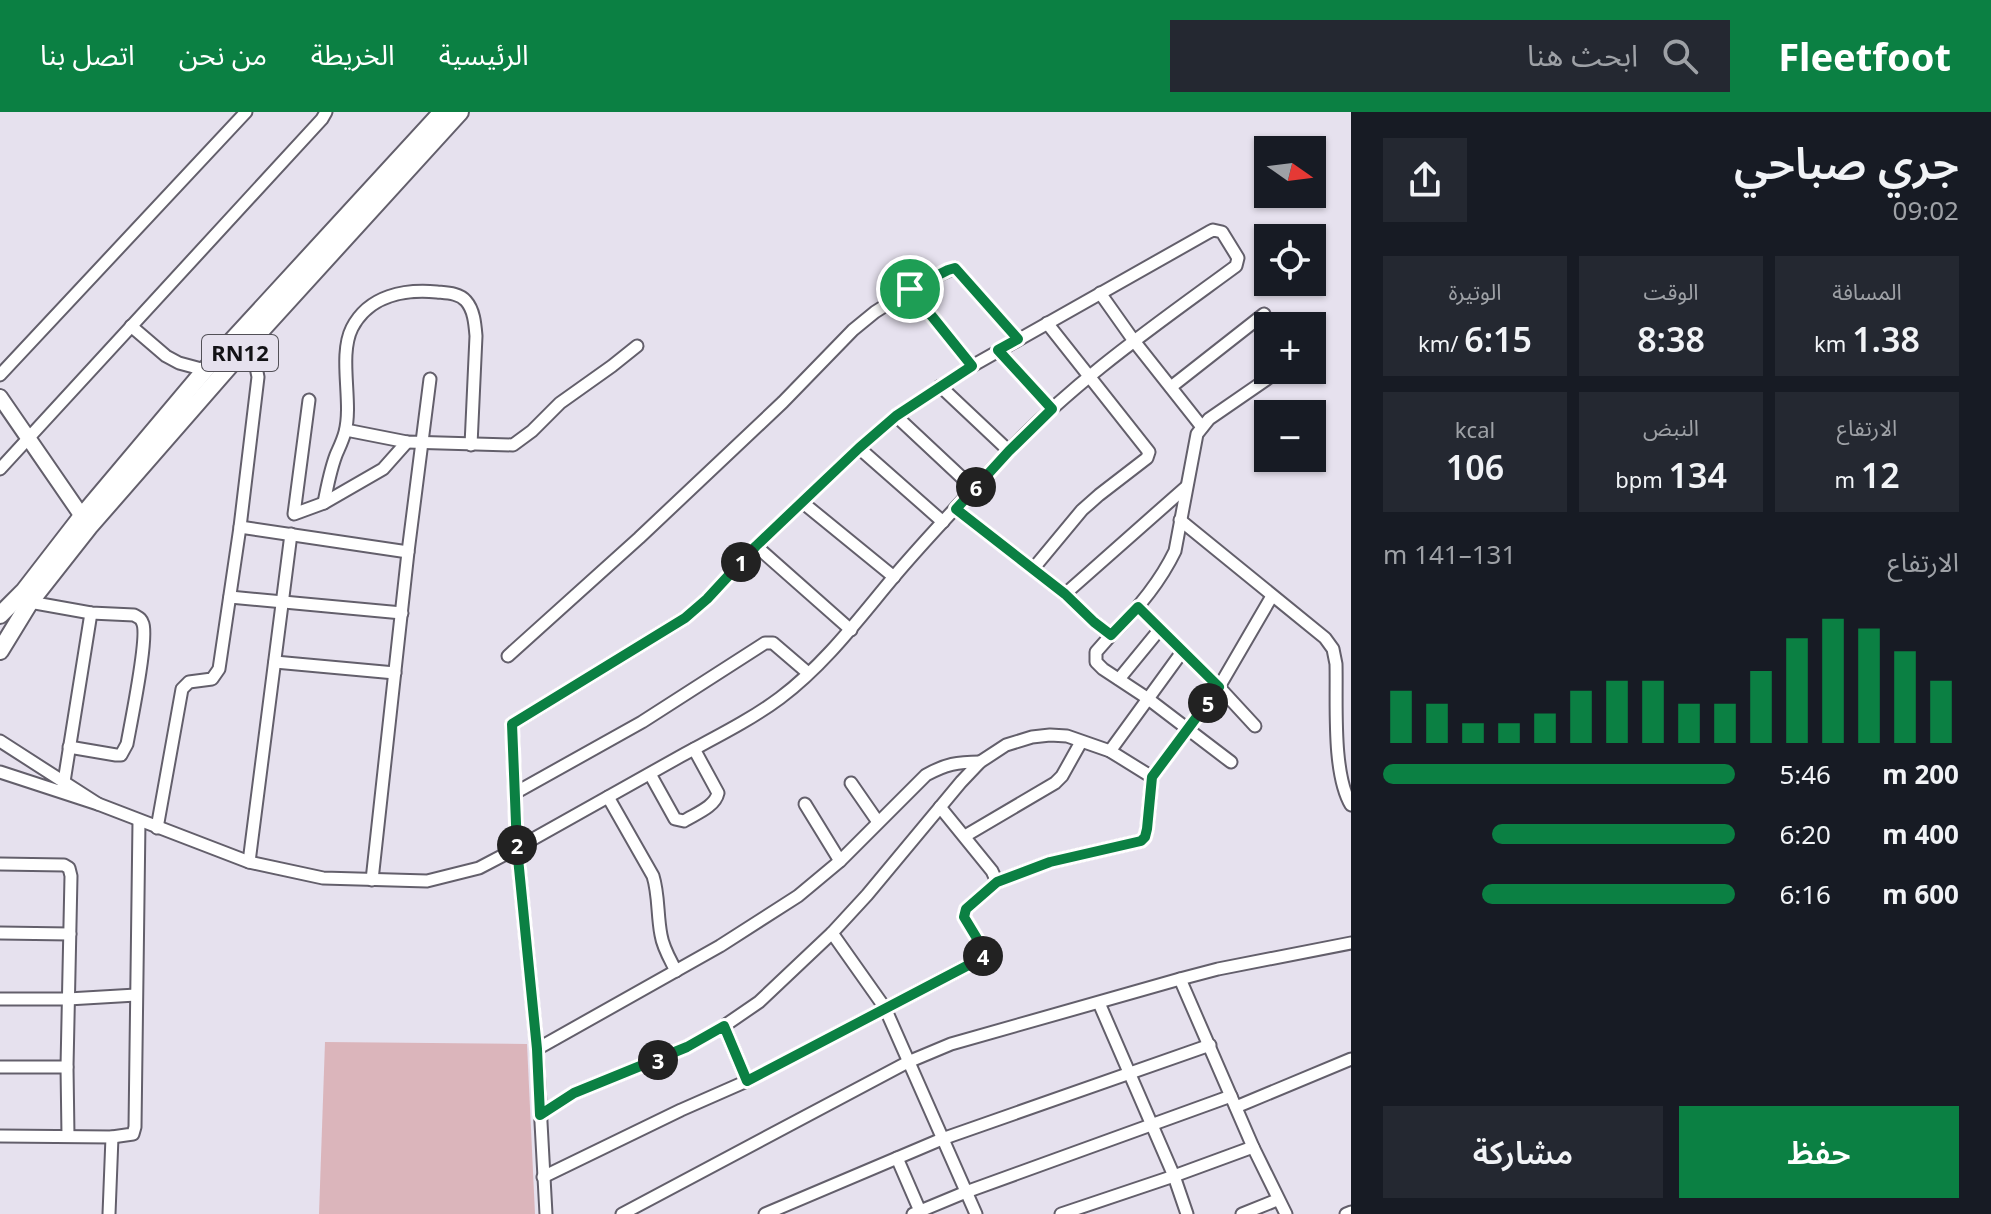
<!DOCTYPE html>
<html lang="ar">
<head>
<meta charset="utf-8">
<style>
	body { margin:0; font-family:"Noto Sans","Noto Sans Arabic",sans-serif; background:#242831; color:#f1f3f6; direction:rtl; height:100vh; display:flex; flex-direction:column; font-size:30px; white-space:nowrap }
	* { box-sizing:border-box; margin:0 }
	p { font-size:26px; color:#9ea1a6 }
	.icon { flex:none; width:44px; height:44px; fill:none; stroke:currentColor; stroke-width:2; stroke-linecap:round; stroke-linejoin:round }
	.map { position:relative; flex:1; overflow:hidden; direction:ltr }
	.panel { display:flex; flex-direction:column; background:#171b24; width:640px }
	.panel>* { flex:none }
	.needle { width:52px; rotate:104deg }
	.buttons { position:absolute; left:1254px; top:24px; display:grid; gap:16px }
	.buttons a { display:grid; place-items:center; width:72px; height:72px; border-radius:0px; background:#171b24; box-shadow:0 2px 6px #0004; font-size:40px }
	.pin { position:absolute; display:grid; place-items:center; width:68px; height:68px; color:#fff; margin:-34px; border:4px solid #fff; border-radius:50%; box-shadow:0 2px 8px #0007 }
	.km { position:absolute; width:40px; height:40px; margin:-20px; border-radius:50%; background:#222; color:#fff; font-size:22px; line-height:40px; text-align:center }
	.round { display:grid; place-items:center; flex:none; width:84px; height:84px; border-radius:0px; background:#242831 }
	.headline { display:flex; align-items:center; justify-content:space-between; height:136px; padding:0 32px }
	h1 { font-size:44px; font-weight:600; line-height:60px }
	.figures { display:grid; grid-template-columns:repeat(3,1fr); gap:12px; height:136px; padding:8px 32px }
	.figures div { display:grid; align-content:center; border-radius:0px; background:#242831; text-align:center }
	.figures b { font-size:34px; font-weight:600 }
	.figures small { font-size:22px; font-weight:400 }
	.figures p { font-size:22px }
	.chart { height:224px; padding:16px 32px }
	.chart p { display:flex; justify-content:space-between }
	.chart svg { width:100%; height:144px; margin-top:8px; stroke:#0b8043; stroke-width:6 }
	.button { display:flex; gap:16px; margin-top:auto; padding:16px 32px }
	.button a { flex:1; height:92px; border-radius:0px; background:#0b8043; color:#fff; font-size:32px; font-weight:600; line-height:92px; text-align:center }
	.button a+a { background:#242831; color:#f1f3f6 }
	ul { padding:0 32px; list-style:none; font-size:26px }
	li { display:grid; grid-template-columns:128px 96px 1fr; align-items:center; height:60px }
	li i { height:20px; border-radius:10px; background:#0b8043 }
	header { display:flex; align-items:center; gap:48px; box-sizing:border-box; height:112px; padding:0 40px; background:#0b8043; color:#fff }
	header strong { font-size:38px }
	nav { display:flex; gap:44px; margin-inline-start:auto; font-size:28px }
	.search { width:560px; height:72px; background:#242831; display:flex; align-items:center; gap:20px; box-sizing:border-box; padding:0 28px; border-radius:0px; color:#9ea1a6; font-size:30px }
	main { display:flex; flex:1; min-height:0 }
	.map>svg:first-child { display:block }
	.green { fill:#dbb5bb }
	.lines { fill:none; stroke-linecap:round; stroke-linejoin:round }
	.minor-casing { stroke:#635f6b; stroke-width:15 }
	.tertiary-casing { stroke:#635f6b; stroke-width:18 }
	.primary-casing { stroke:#635f6b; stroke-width:20 }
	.minor { stroke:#fff; stroke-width:11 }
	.tertiary { stroke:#fff; stroke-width:14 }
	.primary { stroke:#fff; stroke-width:16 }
	.route-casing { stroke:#fff; stroke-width:16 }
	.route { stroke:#0b8043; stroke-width:10 }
	.labels { text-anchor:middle; stroke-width:6; stroke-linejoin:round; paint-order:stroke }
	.shield { fill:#e6e1ee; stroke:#525057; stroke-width:2 }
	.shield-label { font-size:22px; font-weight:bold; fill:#131216 }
</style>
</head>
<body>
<header>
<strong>Fleetfoot</strong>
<div class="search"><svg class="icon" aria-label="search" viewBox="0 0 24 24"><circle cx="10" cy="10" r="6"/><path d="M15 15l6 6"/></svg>ابحث هنا</div>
<nav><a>الرئيسية</a><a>الخريطة</a><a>من نحن</a><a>اتصل بنا</a></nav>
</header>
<main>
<section class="panel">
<div class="headline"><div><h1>جري صباحي</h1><p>09:02</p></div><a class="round"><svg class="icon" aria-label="share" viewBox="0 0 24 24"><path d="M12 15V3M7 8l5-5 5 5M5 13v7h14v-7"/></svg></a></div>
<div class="figures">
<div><p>المسافة</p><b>1.38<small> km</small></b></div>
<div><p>الوقت</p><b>8:38</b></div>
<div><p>الوتيرة</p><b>6:15<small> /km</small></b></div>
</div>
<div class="figures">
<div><p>الارتفاع</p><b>12<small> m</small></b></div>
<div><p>النبض</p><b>134<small> bpm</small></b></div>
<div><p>kcal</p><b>106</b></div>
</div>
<div class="chart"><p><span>الارتفاع</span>131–141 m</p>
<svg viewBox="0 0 160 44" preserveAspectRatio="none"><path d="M5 44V28M15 44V32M25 44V38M35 44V38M45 44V35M55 44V28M65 44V25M75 44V25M85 44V32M95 44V32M105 44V22M115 44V12M125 44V6M135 44V9M145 44V16M155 44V25"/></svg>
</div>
<ul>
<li><b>200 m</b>5:46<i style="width:100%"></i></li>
<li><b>400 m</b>6:20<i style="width:69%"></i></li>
<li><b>600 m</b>6:16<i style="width:72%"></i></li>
</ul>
<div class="button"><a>حفظ</a><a>مشاركة</a></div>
</section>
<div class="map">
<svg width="1351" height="1102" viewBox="0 0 1351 1102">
	<rect width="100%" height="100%" fill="#e6e1ee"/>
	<polygon class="green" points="325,930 527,932 535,1102 319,1102"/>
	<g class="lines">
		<g class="minor-casing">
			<g id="minor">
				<polyline points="910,177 972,254"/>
				<polyline points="1100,181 1134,229 1202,315"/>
				<polyline points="131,214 166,244 179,251 205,258"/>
				<polyline points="998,238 1052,297"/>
				<polyline points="0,263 246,0"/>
				<polyline points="940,274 1009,339"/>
				<polyline points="1171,275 1264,202"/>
				<polyline points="309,288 294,402 324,391 383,357 407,330"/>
				<polyline points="896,304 974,377"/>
				<polyline points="346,318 407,330 513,333 532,319 560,291 612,254 637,234"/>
				<polyline points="859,336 943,410"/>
				<polyline points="0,357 322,7 326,0"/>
				<polyline points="802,390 894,465"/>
				<path d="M324,391c3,-16 6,-32 12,-48 3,-7 7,-15 9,-23 8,-30 -7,-76 7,-104 17,-33 53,-39 85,-36 10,1 22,1 29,9 8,9 9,23 10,35l-5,109"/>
				<path d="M956,397l109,85 29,28 17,13c25,-24 49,-53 64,-84l22,-117 12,-15 71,-49"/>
				<path d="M1180,408l145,118 8,11 3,15c1,39 -4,109 15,141"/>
				<polyline points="240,415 408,440"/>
				<polyline points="756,434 851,518"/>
				<polyline points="1033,457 1082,398 1099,383 1147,346 1149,340 1047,211"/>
				<polyline points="1065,482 1186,375"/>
				<polyline points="230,485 402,501"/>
				<path d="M24,489l67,12 43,2c5,3 7,3 9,9 5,16 -12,98 -16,120l-6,11h-5l-47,-8"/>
				<polyline points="1138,495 1219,575 1255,614"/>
				<polyline points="1111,523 1096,540 1096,550 1103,557 1147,586 1231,650"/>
				<polyline points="508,544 639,426 783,290 853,218 875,200 921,171 955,156 1018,227"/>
				<polyline points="275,550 395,561"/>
				<polyline points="1119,567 1160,517"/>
				<polyline points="0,629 98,692 0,660"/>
				<polyline points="1110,639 1182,540"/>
				<path d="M650,662l25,45 9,2c11,-7 31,-14 34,-28l-24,-44"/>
				<polyline points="851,671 878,710"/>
				<polyline points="63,676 91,501"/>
				<polyline points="515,681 642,610 765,531 773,531 808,561"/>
				<path d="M608,685l45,79c6,19 4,39 8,59 2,13 9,24 15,36"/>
				<path d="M98,692l151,58 74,16 104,3 52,-13 38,-20c55,-31 109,-61 164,-92 33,-18 68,-35 99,-58 44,-33 77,-77 112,-119 36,-43 76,-84 114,-125 68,-73 151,-130 230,-188l2,-8 -16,-26 -9,-2 -4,2 -237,134 -76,50 -37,32 -103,98 -49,53 -22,19 -173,106 5,124 20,201 9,165"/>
				<polyline points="805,692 840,749"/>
				<polyline points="157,716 182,577 189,570 212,567 219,557 240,415 258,265 255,250 244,229"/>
				<polyline points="965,724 1055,671 1062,664 1081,630"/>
				<polyline points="249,750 291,422"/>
				<polyline points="0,752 64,753 69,756 71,764 67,955 68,1024"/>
				<polyline points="372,768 408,440 430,267"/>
				<polyline points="997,770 1050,750 1141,729 1145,725 1147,717 1152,665 1219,575 1272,484"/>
				<polyline points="0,821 70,822"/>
				<polyline points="832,821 885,896 976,1102"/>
				<polyline points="1180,867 1253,1035 1286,1102"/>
				<polyline points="0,887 68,887 136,883"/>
				<polyline points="1099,891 1174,1064 1187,1102"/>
				<polyline points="724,914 747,969"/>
				<path d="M537,937l183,-103 78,-50 42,-35 86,-86c20,-11 31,-13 54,-13"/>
				<polyline points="0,955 67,955"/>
				<polyline points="1236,995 1351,947"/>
				<polyline points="540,1003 574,981 687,935 724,914 759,890 832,821 867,783 961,670 980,650 1006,633 1032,625 1050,623 1067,624 1110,639 1152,665"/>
				<polyline points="0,1024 112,1025 133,1022 135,1015 139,709"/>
				<polyline points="897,1046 920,1099"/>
				<polyline points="543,1065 681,998 747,969 980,847 984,842 984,838 964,805 966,797 997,770 992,759 940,695"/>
				<polyline points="109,1102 112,1025"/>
				<polyline points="622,1102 908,950 951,932 1180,867 1218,857 1351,831"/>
				<polyline points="765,1102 942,1027 1210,933"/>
				<polyline points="913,1102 966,1080 1231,984"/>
				<polyline points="1061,1102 1174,1064 1253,1035"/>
				<polyline points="1242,1102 1277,1088"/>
				<polyline points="1346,1102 1351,1100"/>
			</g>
		</g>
		<g class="tertiary-casing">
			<polyline id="tertiary" points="0,285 86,410"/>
		</g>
		<g class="primary-casing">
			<g id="primary">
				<polyline points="0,503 24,479 82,404 205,258 442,0"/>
				<polyline points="0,539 30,490 89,415 247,234 460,0"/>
			</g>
		</g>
		<use href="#minor" class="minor"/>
		<use href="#tertiary" class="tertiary"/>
		<use href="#primary" class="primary"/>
	</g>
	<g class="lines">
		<g class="route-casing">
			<polygon id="route" points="955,156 1018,227 998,238 1052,297 1009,339 956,397 1065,482 1094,510 1111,523 1138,495 1219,575 1152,665 1147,717 1145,725 1141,729 1050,750 997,770 966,797 964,805 984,838 984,842 980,847 747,969 724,914 687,935 574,981 540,1003 537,937 517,736 512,612 685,506 707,487 756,434 859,336 896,304 972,254 910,177 948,158"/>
		</g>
		<use href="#route" class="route"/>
	</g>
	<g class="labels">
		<rect class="shield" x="202" y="223" width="76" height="36" rx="6"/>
		<g class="shield-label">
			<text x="240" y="249">RN12</text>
		</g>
	</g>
</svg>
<div class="buttons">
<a><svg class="needle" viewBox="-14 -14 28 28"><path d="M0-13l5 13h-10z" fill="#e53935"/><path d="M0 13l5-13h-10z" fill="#9ea1a6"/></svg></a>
<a><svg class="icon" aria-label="locate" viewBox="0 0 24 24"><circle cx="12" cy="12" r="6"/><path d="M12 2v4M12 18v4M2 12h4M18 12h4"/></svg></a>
<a>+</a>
<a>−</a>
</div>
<div class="pin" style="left:910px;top:177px;background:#1e9e55"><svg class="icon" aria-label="arrive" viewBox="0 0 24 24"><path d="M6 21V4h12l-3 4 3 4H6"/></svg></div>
<b class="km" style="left:741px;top:450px">1</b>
<b class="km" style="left:517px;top:733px">2</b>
<b class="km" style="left:658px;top:948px">3</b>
<b class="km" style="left:983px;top:844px">4</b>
<b class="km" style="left:1208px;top:591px">5</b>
<b class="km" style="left:976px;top:375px">6</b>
</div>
</main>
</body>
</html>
